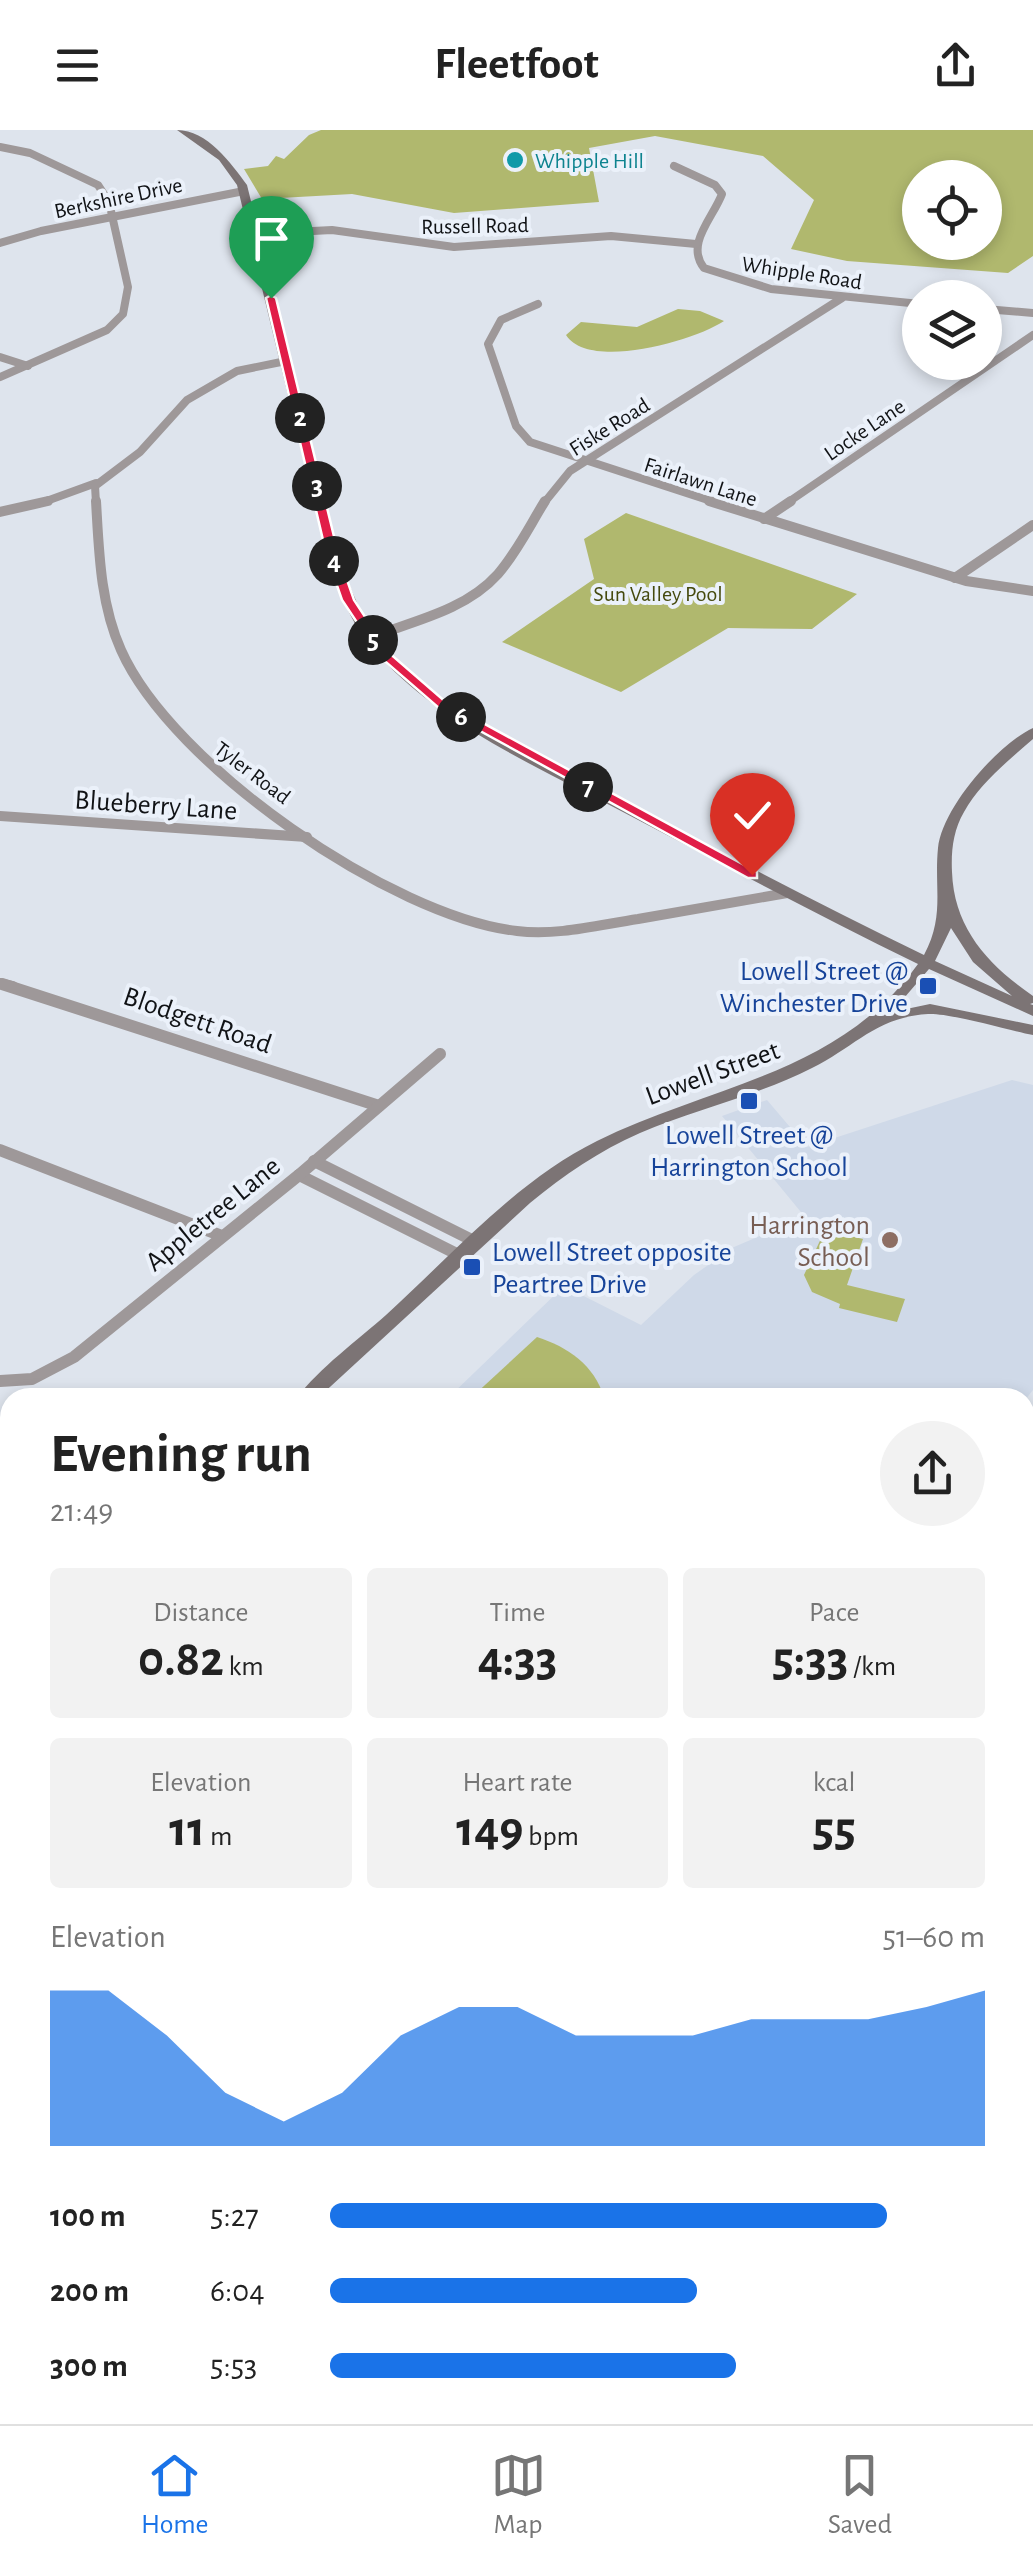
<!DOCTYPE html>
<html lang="en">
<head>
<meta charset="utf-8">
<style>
	body { margin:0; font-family:"Alegreya Sans",sans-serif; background:#f2f2f2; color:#222; height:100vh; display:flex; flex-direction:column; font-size:38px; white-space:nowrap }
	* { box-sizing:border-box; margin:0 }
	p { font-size:32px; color:#767676 }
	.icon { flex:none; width:55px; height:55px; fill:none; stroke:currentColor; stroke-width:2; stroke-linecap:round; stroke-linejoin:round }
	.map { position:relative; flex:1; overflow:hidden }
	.panel { position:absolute; left:0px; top:1258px; width:1035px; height:1038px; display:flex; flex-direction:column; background:#fff; border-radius:30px 30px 0 0; box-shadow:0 5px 15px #0003 }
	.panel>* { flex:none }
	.controls { position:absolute; left:902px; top:30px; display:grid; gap:20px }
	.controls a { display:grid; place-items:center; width:100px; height:100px; border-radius:50%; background:#fff; box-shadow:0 5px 15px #0003; font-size:50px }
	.pin { position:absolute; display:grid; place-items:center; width:85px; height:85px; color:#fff; margin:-102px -42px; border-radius:50% 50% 50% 0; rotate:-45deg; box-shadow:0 0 10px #0007 }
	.pin .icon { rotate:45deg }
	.km { position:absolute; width:50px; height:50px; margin:-25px; border-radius:50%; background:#222; color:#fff; font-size:28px; line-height:50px; text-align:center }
	.round { display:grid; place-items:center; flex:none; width:105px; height:105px; border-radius:52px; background:#f2f2f2 }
	.head { display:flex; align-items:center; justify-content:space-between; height:170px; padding:0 50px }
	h1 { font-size:55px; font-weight:700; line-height:75px }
	.metrics { display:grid; grid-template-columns:repeat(3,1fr); gap:15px; height:170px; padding:10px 50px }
	.metrics div { display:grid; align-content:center; border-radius:10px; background:#f2f2f2; text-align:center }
	.metrics b { font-size:50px; font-weight:700 }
	.metrics small { font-size:28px; font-weight:400 }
	.metrics p { font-size:28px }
	.chart { height:280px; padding:20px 50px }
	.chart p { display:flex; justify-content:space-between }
	.chart svg { width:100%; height:180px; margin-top:10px; fill:#1a73e8; opacity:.7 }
	ul { padding:0 50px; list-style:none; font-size:32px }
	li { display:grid; grid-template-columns:160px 120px 1fr; align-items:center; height:75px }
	li i { height:25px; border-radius:12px; background:#1a73e8 }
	header { display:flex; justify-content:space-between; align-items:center; height:130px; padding:0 50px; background:#fff; font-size:45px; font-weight:700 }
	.tabs { display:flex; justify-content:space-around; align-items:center; height:140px; border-top:2px solid #e0e0e0; background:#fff; font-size:28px; color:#767676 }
	.tabs a { display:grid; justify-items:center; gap:5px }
	.tabs .selected { color:#1a73e8 }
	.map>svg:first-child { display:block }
	.built { fill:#cfd9e8 }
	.green { fill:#b0b86e; fill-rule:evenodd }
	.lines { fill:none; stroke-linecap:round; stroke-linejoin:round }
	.street-far3 { stroke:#9e9899; stroke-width:8 }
	.street-far2 { stroke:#9e9899; stroke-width:10 }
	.street-far1 { stroke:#9e9899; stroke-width:12 }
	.street { stroke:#9e9899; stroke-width:16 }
	.secondary { fill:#7c7475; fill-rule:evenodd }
	.primary { fill:#645b5b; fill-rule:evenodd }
	.route { fill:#e11d48; stroke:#fff; stroke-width:2.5 }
	.culture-dot { fill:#0f9aa8; stroke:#ebf1fa; stroke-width:4 }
	.transit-dot { fill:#1a4fb4; stroke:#ebf1fa; stroke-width:4 }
	.education-dot { fill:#8d6e63; stroke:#ebf1fa; stroke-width:4 }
	.labels { text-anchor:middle; stroke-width:8; stroke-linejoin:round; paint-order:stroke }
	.far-culture-label { font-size:22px; fill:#0d838f; stroke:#ebf1fa; text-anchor:start }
	.far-street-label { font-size:22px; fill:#111316; stroke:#ebf1fa }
	.far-park-label { font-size:22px; fill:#454a0e; stroke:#ebf1fa }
	.street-label { font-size:28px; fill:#111316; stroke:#ebf1fa }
	.transit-label { font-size:28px; fill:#164399; stroke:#ebf1fa; text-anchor:end }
	.education-label { font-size:28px; fill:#785e54; stroke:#ebf1fa; text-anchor:end }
</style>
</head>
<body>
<header><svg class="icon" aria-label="menu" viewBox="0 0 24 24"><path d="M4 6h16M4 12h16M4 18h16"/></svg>Fleetfoot<svg class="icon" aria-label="share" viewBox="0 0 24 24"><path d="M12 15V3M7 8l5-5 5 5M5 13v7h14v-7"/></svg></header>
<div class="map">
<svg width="1033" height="2294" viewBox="0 0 1033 2294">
	<rect width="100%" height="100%" fill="#dee4ed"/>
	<polygon class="built" points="1012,950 1033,955 1033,1260 1025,1270 448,1268 564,1156 641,1195 694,1145 734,1117 805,1087 722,986 767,970 807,1017"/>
	<g class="green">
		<path d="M321,0h712v126l-25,17 -161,-12 -56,-12 23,-49 -51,-44 -108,-20 -66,12 10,54 -145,11 -102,-19 -90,5 -18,-30 24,-3 8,-10 8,3 25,-24zM920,48h65v64h-65z"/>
		<path d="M678,179l22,2 24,10c-30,20 -135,50 -158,14l15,-13 56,5z"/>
		<polygon points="626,383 857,464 812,499 728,498 621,562 502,512 594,449 584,409"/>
		<polygon points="825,1100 863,1109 847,1155 905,1169 897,1192 839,1178 840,1174 812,1162 804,1145"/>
		<path d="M537,1207c31,10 57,28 67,60h-132z"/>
		<polygon points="10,1560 10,1698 0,1692 0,1569"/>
	</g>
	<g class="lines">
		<g class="street-far3">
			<polyline points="0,17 30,23 98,55 109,72 128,157 123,184 107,200 0,247"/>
			<path d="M674,36l41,19 7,9c-9,24 -37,50 -18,74l67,21 149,15"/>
			<polyline points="255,104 332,100 454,117 611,106 696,114"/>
			<polyline points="0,113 41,101 244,61"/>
			<polyline points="538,174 501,190 488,214 516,296 530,312 717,373"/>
			<polyline points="985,179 1033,183"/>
			<polyline points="0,227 28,236"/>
			<polyline points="41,373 96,353"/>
			<polyline points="96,373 95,356 140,322 187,270 237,241 286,231"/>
			<polyline points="544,373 570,341 842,168"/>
			<polyline points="787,373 1033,205"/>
		</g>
		<g class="street-far2">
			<path d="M96,371c3,50 4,102 25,149 51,115 271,267 396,281 40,5 81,-6 121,-12 49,-9 99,-17 149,-26"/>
			<polyline points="709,371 966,451 1033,461"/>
			<polyline points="0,382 48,371"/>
			<polyline points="764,389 791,371"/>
			<polyline points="955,448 1033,395"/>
			<path d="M371,507c43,-16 95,-27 127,-63 19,-22 32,-49 47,-73"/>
			<polyline points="0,686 307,707"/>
			<polyline points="0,853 13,856"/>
		</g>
		<g class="street-far1">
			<polyline points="2,854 379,976"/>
			<polyline points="0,1020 222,1106"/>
			<polyline points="314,1031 476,1112"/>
			<polyline points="299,1045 461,1126"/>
			<polyline points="0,1251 32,1249 74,1227 299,1045 440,924"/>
		</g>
		<polyline class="street" points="0,2244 10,2232"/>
		<g class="secondary">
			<path d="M177,0c30,0 54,33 70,55l92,372c11,31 23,63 44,88 64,75 163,116 249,161 97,50 193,101 292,149 21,-39 10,-66 14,-107 4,-40 60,-104 95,-120v11c-25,22 -53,44 -69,73 -11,19 -13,39 -12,60 2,56 36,93 81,124v7l-3,1 3,1v11l-104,-47 -37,43 38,-8 103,21v10c-26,-5 -82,-22 -105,-21 -52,3 -73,33 -116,54 -55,28 -116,41 -172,65 -41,18 -76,42 -110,70l-212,195h-21c22,-30 61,-58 89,-83 66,-60 130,-134 211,-174 113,-56 241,-66 321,-177 -100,-49 -198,-101 -297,-153 -84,-44 -175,-84 -241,-154 -27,-28 -41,-64 -53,-100l-90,-372 -18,-25zM951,798l22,34 39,34 -77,-35z"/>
			<polygon points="10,1530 10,1550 0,1555 0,1535"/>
		</g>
		<g class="primary">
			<polygon points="0,1478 10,1482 10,1501 0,1497"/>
			<polygon points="784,2285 818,2285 822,2294 788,2294"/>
		</g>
	</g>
	<polygon class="route" points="271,165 276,168 339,427 354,470 388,522 448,574 757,742 757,748 748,748 440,579 380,527 342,470 327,427 266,168"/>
	<circle class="culture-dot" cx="515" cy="30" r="10"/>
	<g class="transit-dot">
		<rect x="918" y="846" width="20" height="20" rx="5"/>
		<rect x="739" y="961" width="20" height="20" rx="5"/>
		<rect x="462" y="1127" width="20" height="20" rx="5"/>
	</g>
	<circle class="education-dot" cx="890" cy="1110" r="10"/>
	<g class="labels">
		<g class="far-culture-label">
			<text x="535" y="38">Whipple Hill</text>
		</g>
		<g class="far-street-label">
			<text transform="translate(118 67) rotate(-12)" y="8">Berkshire Drive</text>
			<text transform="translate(475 95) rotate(-1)" y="8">Russell Road</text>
			<text transform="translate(802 142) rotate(9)" y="8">Whipple Road</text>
			<text transform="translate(609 296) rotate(-32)" y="8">Fiske Road</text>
			<text transform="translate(864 299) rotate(-34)" y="8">Locke Lane</text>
			<text transform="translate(701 351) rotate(18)" y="8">Fairlawn Lane</text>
			<text transform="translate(253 642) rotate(37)" y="8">Tyler Road</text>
		</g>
		<g class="far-park-label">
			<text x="658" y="471">Sun Valley Pool</text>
		</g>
		<g class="street-label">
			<text transform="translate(156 674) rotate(4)" y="10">Blueberry Lane</text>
			<text transform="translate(198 889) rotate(19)" y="10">Blodgett Road</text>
			<text transform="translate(712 942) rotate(-20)" y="10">Lowell Street</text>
			<text transform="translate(212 1083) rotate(-39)" y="10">Appletree Lane</text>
		</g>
		<g class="transit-label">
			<text x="908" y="850">Lowell Street @<tspan x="908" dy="32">Winchester Drive</tspan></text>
			<text x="749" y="1014" text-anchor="middle">Lowell Street @<tspan x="749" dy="32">Harrington School</tspan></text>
			<text x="492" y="1131" text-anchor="start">Lowell Street opposite<tspan x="492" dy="32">Peartree Drive</tspan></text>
		</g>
		<g class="education-label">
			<text x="870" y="1104">Harrington<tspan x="870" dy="32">School</tspan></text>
		</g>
	</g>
</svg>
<div class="controls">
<a><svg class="icon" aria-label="locate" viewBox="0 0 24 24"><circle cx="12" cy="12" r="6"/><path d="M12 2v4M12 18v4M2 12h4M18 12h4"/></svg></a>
<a><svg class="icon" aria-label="layers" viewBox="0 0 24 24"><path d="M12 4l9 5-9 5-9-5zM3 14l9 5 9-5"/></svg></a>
</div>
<div class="pin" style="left:271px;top:168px;background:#1e9e55"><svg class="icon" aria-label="arrive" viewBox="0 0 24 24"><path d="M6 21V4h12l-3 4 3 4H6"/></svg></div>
<div class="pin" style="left:752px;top:745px;background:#d93025"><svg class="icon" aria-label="check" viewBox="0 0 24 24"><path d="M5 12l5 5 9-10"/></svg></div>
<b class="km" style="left:300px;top:288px">2</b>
<b class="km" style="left:317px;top:356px">3</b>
<b class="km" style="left:334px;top:431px">4</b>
<b class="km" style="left:373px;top:510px">5</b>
<b class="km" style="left:461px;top:587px">6</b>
<b class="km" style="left:588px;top:657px">7</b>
<section class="panel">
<div class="head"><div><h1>Evening run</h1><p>21:49</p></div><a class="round"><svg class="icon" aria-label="share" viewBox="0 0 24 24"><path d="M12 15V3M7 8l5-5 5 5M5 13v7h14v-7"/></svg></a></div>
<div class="metrics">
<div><p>Distance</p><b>0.82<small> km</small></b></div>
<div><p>Time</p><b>4:33</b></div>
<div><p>Pace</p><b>5:33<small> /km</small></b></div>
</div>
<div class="metrics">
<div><p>Elevation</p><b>11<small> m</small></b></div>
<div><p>Heart rate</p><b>149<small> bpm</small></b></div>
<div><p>kcal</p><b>55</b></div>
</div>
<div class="chart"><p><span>Elevation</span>51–60 m</p>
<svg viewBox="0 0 160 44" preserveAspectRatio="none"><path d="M0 44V6L10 6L20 17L30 31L40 38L50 31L60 17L70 10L80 10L90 17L100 17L110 17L120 13L130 13L140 13L150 10L160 6V44z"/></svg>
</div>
<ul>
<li><b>100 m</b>5:27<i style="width:85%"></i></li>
<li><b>200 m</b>6:04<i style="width:56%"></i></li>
<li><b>300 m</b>5:53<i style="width:62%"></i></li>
</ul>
</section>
</div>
<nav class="tabs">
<a class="selected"><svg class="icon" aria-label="home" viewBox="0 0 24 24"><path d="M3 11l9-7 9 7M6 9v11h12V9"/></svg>Home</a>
<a><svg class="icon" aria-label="map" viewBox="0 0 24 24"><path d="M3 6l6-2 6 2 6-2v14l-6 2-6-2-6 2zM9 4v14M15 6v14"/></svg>Map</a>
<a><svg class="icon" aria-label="saved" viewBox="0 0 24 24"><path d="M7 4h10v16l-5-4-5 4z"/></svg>Saved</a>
</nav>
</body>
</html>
